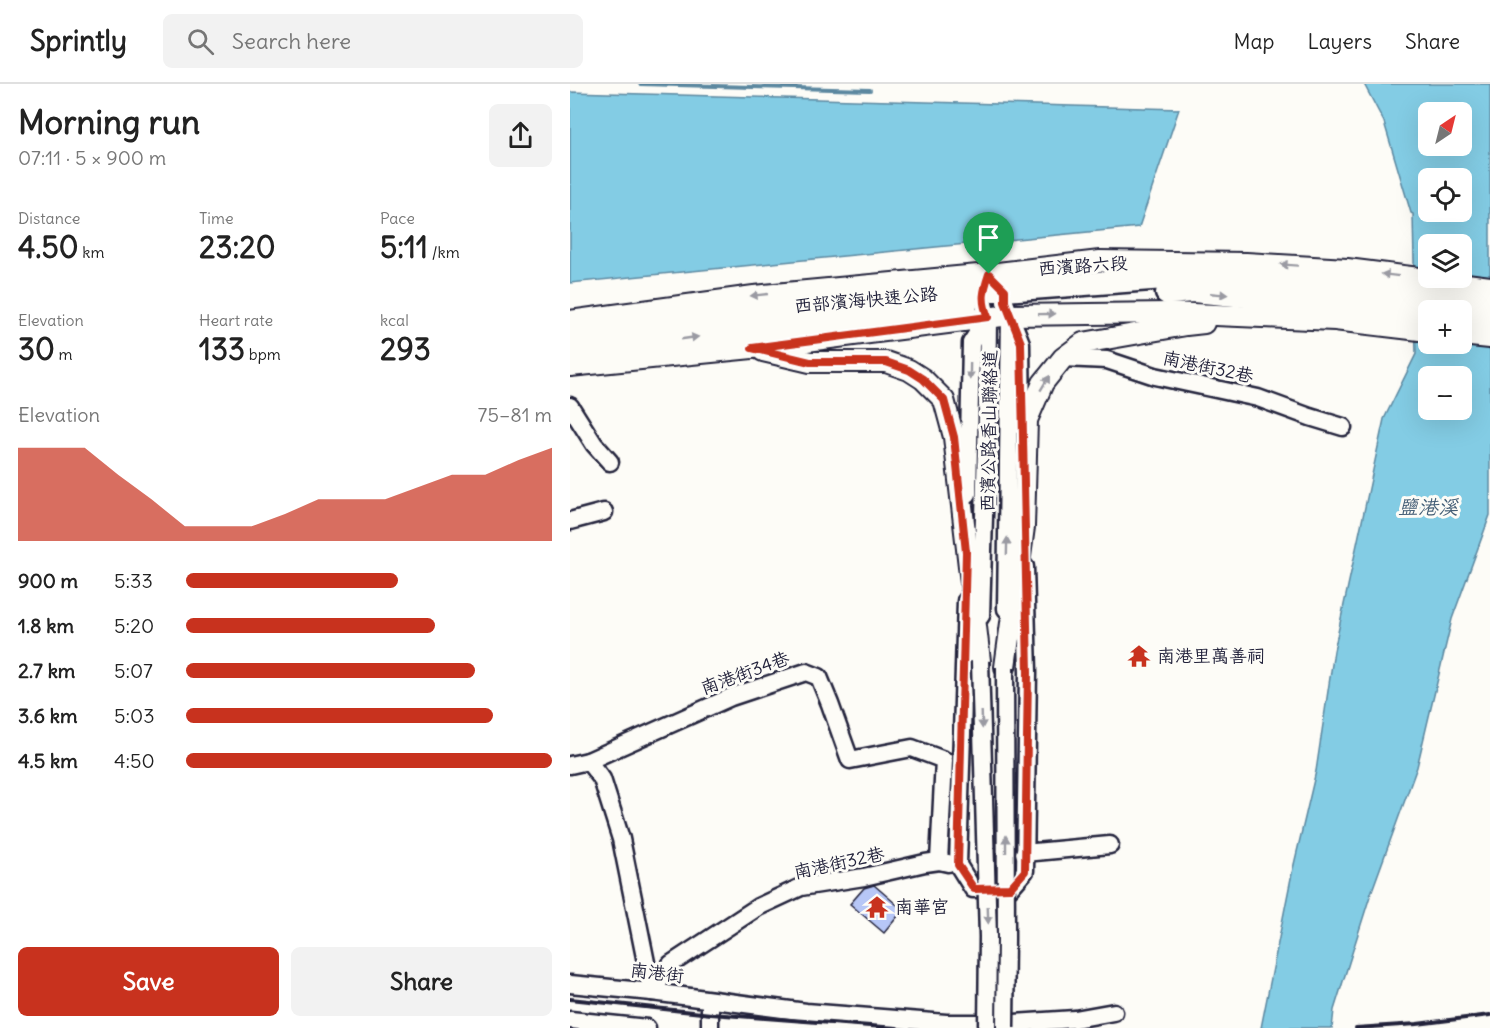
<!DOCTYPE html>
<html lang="en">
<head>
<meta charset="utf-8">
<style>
	body { margin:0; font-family:Delius,"LXGW WenKai TC",sans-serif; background:#f2f2f2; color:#222; height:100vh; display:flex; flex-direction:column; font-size:22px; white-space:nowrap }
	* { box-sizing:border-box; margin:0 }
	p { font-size:20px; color:#767676 }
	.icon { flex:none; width:33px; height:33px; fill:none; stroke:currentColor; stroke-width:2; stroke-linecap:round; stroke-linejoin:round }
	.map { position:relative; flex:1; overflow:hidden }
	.panel { display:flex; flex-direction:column; background:#fff; width:570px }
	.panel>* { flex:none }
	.needle { width:39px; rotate:35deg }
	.tools { position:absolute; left:848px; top:18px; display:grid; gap:12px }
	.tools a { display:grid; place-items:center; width:54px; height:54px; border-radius:9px; background:#fff; box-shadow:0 6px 24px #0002; font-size:30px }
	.pin { position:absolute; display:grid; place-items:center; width:51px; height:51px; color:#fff; margin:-62px -26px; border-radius:50% 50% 50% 0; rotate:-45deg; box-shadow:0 0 6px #0007 }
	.pin .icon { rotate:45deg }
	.round { display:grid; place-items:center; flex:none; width:63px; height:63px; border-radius:9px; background:#f2f2f2 }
	.summary { display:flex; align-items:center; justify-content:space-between; height:102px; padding:0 18px }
	h1 { font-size:33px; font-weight:700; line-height:45px }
	.stats { display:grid; grid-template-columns:repeat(3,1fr); gap:9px; height:102px; padding:6px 18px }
	.stats div { display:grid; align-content:center }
	.stats b { font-size:30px; font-weight:700 }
	.stats small { font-size:16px; font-weight:400 }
	.stats p { font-size:16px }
	.chart { height:168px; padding:12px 18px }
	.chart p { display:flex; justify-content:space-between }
	.chart svg { width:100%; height:108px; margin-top:6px; fill:#c8321e; opacity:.7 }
	.button { display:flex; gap:12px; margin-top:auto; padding:12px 18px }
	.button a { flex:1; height:69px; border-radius:9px; background:#c8321e; color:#fff; font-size:24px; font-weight:700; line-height:69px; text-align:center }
	.button a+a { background:#f2f2f2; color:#222 }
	ul { padding:0 18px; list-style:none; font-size:20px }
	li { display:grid; grid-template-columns:96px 72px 1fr; align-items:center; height:45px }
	li i { height:15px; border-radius:8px; background:#c8321e }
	header { display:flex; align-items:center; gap:36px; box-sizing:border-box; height:84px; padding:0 30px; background:#fff; border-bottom:2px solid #e0e0e0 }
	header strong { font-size:28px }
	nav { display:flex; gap:33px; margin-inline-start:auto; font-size:21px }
	.search { width:420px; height:54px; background:#f2f2f2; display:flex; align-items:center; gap:15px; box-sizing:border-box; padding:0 21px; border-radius:9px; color:#767676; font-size:22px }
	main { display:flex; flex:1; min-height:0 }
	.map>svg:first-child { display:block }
	.water { fill:#83cce4; stroke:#5c88a0; stroke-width:1.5; fill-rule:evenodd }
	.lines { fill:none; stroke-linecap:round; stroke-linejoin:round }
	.stream { stroke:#5c88a0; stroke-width:4 }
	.building { fill:#b7c7f7; stroke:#22223b; stroke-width:1.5 }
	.minor-casing { stroke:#22223b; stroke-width:21 }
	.major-casing { stroke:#22223b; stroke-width:24 }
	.highway-casing { stroke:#22223b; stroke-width:27 }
	.minor { stroke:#fdfcf7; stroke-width:16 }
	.major { stroke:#fdfcf7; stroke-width:20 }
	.highway { stroke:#fdfcf7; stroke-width:22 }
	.rail { stroke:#22223b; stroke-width:4 }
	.minor-bridge-casing { stroke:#22223b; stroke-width:21; stroke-linecap:butt }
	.minor-bridge { stroke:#fdfcf7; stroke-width:16 }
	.oneway { fill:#9a9aa2 }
	.route-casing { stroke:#fff; stroke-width:12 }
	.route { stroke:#c8321e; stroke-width:8 }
	.labels { text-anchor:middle; stroke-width:6; stroke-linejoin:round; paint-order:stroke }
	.street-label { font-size:18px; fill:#22223b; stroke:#fdfcf7 }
	.poi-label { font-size:18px; fill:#22223b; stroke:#fdfcf7; text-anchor:start }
	.water-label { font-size:20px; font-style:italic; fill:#445e76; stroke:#fdfcf7 }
</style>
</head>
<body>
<header>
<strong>Sprintly</strong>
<div class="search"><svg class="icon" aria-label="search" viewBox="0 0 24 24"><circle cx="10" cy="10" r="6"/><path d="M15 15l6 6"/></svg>Search here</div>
<nav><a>Map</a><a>Layers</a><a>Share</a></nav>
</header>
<main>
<section class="panel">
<div class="summary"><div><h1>Morning run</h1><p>07:11 · 5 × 900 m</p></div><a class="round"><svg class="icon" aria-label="share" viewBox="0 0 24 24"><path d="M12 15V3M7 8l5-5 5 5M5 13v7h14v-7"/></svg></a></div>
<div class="stats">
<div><p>Distance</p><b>4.50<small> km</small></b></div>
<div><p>Time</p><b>23:20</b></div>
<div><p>Pace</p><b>5:11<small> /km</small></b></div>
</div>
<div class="stats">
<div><p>Elevation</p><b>30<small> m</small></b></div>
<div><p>Heart rate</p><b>133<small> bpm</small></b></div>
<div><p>kcal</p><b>293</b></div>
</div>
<div class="chart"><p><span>Elevation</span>75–81 m</p>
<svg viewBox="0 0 160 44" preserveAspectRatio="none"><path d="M0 44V6L10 6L20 6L30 17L40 27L50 38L60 38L70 38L80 33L90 27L100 27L110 27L120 22L130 17L140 17L150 11L160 6V44z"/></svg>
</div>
<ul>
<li><b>900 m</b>5:33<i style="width:58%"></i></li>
<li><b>1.8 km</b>5:20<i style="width:68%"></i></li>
<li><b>2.7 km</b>5:07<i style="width:79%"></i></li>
<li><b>3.6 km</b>5:03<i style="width:84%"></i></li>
<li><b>4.5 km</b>4:50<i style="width:100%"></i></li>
</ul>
<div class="button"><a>Save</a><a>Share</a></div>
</section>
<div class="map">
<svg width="920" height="944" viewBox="0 0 920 944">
	<rect width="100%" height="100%" fill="#fdfcf7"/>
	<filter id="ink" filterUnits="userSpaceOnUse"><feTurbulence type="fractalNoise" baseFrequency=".0167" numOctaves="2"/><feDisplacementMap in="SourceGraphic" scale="12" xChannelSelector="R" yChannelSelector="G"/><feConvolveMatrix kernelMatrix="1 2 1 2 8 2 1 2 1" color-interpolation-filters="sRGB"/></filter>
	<g filter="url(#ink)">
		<g class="water">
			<path d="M794,0h126v431l-38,104 -35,148 -47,129 -36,114 -2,18h-71l31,-155 24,-102 18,-120 50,-232 32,-65 -3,-140 -2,-1 -27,-91zM858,28h33v34h-33zM858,94h33v34h-33zM858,160h33v34h-33zM858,226h33v34h-33zM858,292h33v34h-33z"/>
			<polygon points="0,8 609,25 569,143 0,199"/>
		</g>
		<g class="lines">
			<polyline class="stream" points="70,0 300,6"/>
		</g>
		<polygon class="building" points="304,801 333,826 314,849 280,820 294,804"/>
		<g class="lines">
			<g class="minor-casing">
				<g id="minor">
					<polyline points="440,231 451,259 452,343"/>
					<polyline points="493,274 537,276 585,292 688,314 740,333 773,343"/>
					<polyline points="0,322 24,360 40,378"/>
					<polyline points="398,410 401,259 418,233"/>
					<polyline points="0,437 34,428"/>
					<polyline points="396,517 388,781 403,805 440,804 455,787 458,588 455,483"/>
					<path d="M411,532l6,-198 1,-101c-7,-17 -5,-25 1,-43l16,16v12l5,13 -4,294"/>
					<polyline points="18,677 161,613 236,588 249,593 260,620 280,676 342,664 374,676 369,777"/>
					<polyline points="0,681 18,677 32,695 51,755 82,908"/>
					<polyline points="454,769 540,761"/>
					<polyline points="0,900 82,908 236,928 376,939 444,939 505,935 544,928"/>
					<polyline points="82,908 101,880 188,823 231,803 294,793 355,779 369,777 378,779"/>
					<polyline points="0,936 77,944"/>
					<polyline points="140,944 140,916"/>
				</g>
			</g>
			<g class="major-casing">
				<g id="major">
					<polyline points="0,237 184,212 419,190 530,177 676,179 777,185 920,203"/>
					<polyline points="891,251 920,254"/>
					<polyline points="193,267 240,278 316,278 339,286 353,295 374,316 384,353 410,577"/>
					<polyline points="0,282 182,264 440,231 599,229 765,236 858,247"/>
					<polyline points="435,583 454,443 457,336 473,299 493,274 513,259 616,241 634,239"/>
				</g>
			</g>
			<g class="highway-casing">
				<g id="highway">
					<polyline points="597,209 623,207 770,221 858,231"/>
					<polyline points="891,236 920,239"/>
					<polyline points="0,249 270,216 413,206 435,206 621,192 773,201 920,219"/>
					<polyline points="0,270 272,234 396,222"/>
				</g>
			</g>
			<use href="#minor" class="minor"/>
			<use href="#major" class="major"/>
			<use href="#highway" class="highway"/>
			<g class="rail">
				<polyline points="0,915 141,930 327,944"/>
				<polyline points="786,944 847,940 920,931"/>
			</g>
			<g class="minor-bridge-casing">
				<g id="minor-bridge">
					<polyline points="410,577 418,853 417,944"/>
					<polyline points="435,944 436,854 435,583"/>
				</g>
			</g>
			<use href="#minor-bridge" class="minor-bridge"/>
		</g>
		<defs><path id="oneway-solid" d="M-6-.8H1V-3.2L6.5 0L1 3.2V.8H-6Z" transform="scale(1.5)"/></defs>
		<g class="oneway">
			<use href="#oneway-solid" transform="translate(719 181) rotate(-176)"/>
			<use href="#oneway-solid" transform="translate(820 191) rotate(-173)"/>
			<use href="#oneway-solid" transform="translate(649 210) rotate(5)"/>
			<use href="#oneway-solid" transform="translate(189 211) rotate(174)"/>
			<use href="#oneway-solid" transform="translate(477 230) rotate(-1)"/>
			<use href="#oneway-solid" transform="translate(120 254) rotate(-8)"/>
			<use href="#oneway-solid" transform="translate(400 287) rotate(91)"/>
			<use href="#oneway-solid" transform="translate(475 299) rotate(-59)"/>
			<use href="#oneway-solid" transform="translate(437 462) rotate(-89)"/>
			<use href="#oneway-solid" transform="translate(412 636) rotate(88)"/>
			<use href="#oneway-solid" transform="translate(436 760) rotate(-90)"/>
			<use href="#oneway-solid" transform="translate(418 831) rotate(88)"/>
		</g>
	</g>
	<g class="lines" filter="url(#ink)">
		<g class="route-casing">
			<path id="route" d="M419,190l16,16v12l16,41 7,329 -3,199 -15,17 -36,1 -16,-24 8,-313 -12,-115 -10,-37 -21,-21 -14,-9 -23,-8h-76l-58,-14 236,-31c-7,-17 -5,-25 1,-43z"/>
		</g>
		<use href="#route" class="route"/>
	</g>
	<defs>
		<g id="temple-bare" transform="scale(1.8)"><path d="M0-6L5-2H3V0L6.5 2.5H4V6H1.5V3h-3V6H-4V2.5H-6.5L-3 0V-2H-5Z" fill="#c8321e" stroke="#fdfcf7" stroke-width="2.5" paint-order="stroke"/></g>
	</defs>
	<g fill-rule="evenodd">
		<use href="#temple-bare" x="569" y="572"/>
		<use href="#temple-bare" x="307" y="823"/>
	</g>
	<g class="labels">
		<g class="street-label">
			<text transform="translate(513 182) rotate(-4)" y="6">西濱路六段</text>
			<text transform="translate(296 216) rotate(-5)" y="6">西部濱海快速公路</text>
			<text transform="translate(638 283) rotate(12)" y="6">南港街32巷</text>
			<text transform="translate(419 347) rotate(-89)" y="6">西濱公路香山聯絡道</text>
			<text transform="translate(175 589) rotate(-20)" y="6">南港街34巷</text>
			<text transform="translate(269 779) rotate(-12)" y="6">南港街32巷</text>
			<text transform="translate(87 889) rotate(7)" y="6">南港街</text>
		</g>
		<g class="poi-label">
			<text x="587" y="578">南港里萬善祠</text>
			<text x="325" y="829">南華宮</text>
		</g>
		<g class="water-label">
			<text x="858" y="430">鹽港溪</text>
		</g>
	</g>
</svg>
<div class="tools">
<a><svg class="needle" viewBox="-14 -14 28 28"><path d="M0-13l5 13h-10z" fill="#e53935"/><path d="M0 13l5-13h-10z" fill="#767676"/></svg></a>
<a><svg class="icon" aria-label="locate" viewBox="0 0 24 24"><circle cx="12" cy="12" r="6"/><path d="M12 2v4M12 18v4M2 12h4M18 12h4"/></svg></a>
<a><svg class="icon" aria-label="layers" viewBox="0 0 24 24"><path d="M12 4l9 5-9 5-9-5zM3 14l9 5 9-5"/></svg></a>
<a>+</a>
<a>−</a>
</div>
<div class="pin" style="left:419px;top:190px;background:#1e9e55"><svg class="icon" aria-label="arrive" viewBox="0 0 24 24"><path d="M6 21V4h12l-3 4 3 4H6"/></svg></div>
</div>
</main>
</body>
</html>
